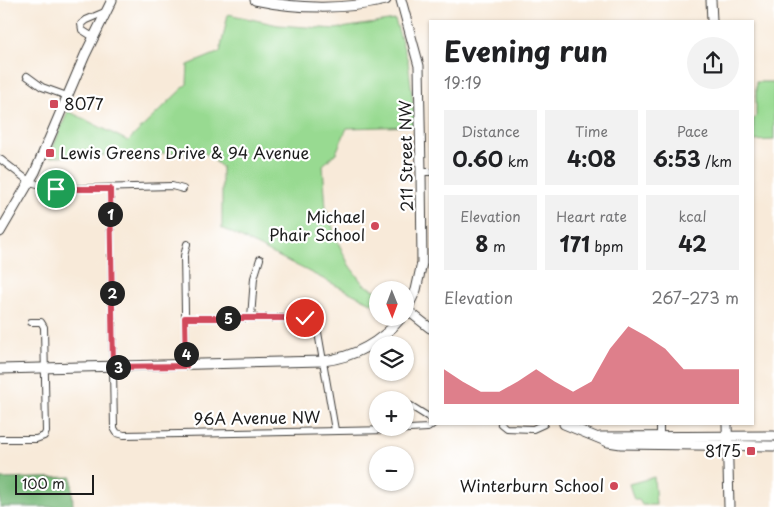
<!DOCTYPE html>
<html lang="en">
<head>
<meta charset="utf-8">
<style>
	body { margin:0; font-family:"Playpen Sans",sans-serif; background:#f2f2f2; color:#202124; height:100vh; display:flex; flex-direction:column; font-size:19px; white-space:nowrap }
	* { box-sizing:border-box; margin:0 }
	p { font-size:16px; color:#757577 }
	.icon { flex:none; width:28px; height:28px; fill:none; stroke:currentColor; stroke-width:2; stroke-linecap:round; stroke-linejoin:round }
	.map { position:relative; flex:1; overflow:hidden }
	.side { position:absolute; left:429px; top:20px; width:325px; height:405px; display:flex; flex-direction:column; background:#fff; border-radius:0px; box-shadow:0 1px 4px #0004 }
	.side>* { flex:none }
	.needle { width:32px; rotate:179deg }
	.controls { position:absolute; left:369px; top:281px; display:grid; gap:10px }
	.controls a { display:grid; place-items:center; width:45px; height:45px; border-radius:50%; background:#fff; box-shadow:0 1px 4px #0004; font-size:25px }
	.scale { position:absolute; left:15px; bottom:12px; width:79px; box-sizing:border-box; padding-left:5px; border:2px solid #1c1c1c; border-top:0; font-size:14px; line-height:18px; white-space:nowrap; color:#1c1c1c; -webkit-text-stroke:4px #fff; paint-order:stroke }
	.pin { position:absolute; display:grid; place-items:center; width:42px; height:42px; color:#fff; margin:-21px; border:2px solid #fff; border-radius:50%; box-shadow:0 1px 5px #0007 }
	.km { position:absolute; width:25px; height:25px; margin:-12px; border-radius:50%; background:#222; color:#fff; font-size:14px; line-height:25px; text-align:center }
	.round { display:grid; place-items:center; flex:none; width:52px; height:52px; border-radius:26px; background:#f2f2f2 }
	.summary { display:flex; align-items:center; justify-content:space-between; height:85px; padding:0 15px }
	h1 { font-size:28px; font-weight:700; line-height:38px }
	.figures { display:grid; grid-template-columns:repeat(3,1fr); gap:8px; height:85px; padding:5px 15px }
	.figures div { display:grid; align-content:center; border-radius:0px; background:#f2f2f2; text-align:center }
	.figures b { font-size:21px; font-weight:700 }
	.figures small { font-size:14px; font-weight:400 }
	.figures p { font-size:14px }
	.chart { height:140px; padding:10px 15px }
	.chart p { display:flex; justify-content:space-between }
	.chart svg { width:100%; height:90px; margin-top:5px; fill:#d1495b; opacity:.7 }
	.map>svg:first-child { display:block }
	.green { fill:#98da91; stroke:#5a7b56 }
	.forest { fill:#7aba7b; stroke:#4b6b4c }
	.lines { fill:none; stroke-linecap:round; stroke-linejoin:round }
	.street-casing { stroke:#3d3b38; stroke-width:8 }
	.secondary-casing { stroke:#3d3b38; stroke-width:11 }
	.street { stroke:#fff; stroke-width:6 }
	.secondary { stroke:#fff; stroke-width:9 }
	.route-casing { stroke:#fff; stroke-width:10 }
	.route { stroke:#d1495b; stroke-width:6 }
	.poi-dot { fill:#d1495b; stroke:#fff; stroke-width:2 }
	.labels { text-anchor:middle; stroke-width:4.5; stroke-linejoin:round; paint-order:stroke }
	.poi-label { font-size:16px; fill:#1c1c1c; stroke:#fff; text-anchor:end }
	.street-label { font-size:16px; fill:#1c1c1c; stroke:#fff }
</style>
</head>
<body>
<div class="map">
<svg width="774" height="507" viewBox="0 0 774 507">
	<rect width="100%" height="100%" fill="#fff"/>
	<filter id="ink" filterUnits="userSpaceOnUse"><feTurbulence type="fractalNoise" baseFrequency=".02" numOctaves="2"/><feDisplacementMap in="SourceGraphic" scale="10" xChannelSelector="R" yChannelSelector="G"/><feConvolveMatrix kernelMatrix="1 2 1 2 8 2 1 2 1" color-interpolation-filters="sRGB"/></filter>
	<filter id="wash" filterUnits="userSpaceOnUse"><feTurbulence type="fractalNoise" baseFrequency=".0096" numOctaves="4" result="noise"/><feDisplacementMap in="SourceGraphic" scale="20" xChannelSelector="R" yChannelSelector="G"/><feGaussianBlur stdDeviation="1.12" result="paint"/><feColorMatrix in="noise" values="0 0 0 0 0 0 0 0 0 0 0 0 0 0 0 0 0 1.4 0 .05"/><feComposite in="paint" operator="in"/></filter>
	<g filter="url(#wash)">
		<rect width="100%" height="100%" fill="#f8ead9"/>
		<g class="green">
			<polygon points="228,14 278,25 335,29 395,20 408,61 416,126 347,128 336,153 323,165 326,209 338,242 349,265 363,284 377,291 377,306 222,228 222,167 204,152 49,157 68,111 128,141 187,84 188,65 220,52"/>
			<polygon points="756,82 774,82 774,140 753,141 753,119 756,117"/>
			<polygon points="654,477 656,505 642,505 639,500 634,500 629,484"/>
		</g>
		<polygon class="forest" points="72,477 73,507 0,507 0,479"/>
	</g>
	<g filter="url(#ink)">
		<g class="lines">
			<g class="street-casing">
				<g id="street">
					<polyline points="93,37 82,30 81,24 86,20 107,11"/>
					<polyline points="27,76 42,87 67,96"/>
					<polyline points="0,159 30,182 56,189 172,186 183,189"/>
					<polyline points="421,172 430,172"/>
					<polyline points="110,189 114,428 117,433 124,435 391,430 428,428 433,424"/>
					<polyline points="185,318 305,318 316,321 335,430"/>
					<polyline points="251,318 254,278 260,259"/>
					<polyline points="186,366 184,256 187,244"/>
					<polyline points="405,415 411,406 430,418"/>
					<polyline points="501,424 506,428 533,429 544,424"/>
					<polyline points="0,439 36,439 44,436 46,432 44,327 41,322 31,322"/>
					<polyline points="660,440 660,424"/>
				</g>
			</g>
			<g class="secondary-casing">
				<g id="secondary">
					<path d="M255,0c42,9 89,10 131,0"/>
					<polyline points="401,0 419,66 421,172 422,263 416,290 405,313"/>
					<polyline points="711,0 712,21"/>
					<polyline points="0,232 35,172 85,55 112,0"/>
					<polyline points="407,310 430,328"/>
					<path d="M0,369l323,-8c32,-4 58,-19 78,-43"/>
					<polyline points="564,424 608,442 621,444 774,446"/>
					<polyline points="727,424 729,507"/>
					<polyline points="600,437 774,436"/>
				</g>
			</g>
			<use href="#street" class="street"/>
			<use href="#secondary" class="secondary"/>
		</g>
	</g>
	<g class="lines" filter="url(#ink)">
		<g class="route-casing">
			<polyline id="route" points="56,189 110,189 113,367 186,366 185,318 305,318"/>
		</g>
		<use href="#route" class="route"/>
	</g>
	<g class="poi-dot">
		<rect x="49" y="99" width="10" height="10" rx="2.5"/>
		<rect x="45" y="148" width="10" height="10" rx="2.5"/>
		<circle cx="375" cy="226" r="5"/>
		<rect x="746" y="446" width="10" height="10" rx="2.5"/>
		<circle cx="614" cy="486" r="5"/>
	</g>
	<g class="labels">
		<g class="poi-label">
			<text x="64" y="110" text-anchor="start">8077</text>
			<text x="60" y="159" text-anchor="start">Lewis Greens Drive &amp; 94 Avenue</text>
			<text x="365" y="223">Michael<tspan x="365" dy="18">Phair School</tspan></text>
			<text x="741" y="457">8175</text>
			<text x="604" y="492">Winterburn School</text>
		</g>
		<g class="street-label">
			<text transform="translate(406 156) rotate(-91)" y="6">211 Street NW</text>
			<text transform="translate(257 418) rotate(-1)" y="6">96A Avenue NW</text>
		</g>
	</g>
</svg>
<div class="controls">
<a><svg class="needle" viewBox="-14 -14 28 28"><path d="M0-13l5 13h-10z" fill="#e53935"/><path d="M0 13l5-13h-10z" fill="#757577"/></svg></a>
<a><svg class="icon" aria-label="layers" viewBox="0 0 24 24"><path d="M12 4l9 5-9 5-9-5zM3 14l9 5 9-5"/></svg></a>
<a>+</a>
<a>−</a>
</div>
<div class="scale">100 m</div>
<div class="pin" style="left:56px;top:189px;background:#1e9e55"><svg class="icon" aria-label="arrive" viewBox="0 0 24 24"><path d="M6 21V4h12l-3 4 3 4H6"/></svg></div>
<div class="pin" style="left:305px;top:318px;background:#d93025"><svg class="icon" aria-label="check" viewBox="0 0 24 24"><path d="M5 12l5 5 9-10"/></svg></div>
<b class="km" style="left:110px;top:214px">1</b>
<b class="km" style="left:112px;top:293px">2</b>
<b class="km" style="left:118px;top:367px">3</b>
<b class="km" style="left:186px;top:354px">4</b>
<b class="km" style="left:228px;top:318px">5</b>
<section class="side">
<div class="summary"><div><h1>Evening run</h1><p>19:19</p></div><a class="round"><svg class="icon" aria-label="share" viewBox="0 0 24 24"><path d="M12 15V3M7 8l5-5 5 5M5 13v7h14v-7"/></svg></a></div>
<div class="figures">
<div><p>Distance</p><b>0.60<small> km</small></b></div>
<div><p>Time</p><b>4:08</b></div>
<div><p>Pace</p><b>6:53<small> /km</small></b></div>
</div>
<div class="figures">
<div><p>Elevation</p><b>8<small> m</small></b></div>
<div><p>Heart rate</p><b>171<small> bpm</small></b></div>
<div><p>kcal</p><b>42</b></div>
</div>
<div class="chart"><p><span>Elevation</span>267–273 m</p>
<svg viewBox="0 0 160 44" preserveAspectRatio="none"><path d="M0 44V27L10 33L20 38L30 38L40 33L50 27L60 33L70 38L80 33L90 17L100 6L110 11L120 17L130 27L140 27L150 27L160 27V44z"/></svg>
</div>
</section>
</div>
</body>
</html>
